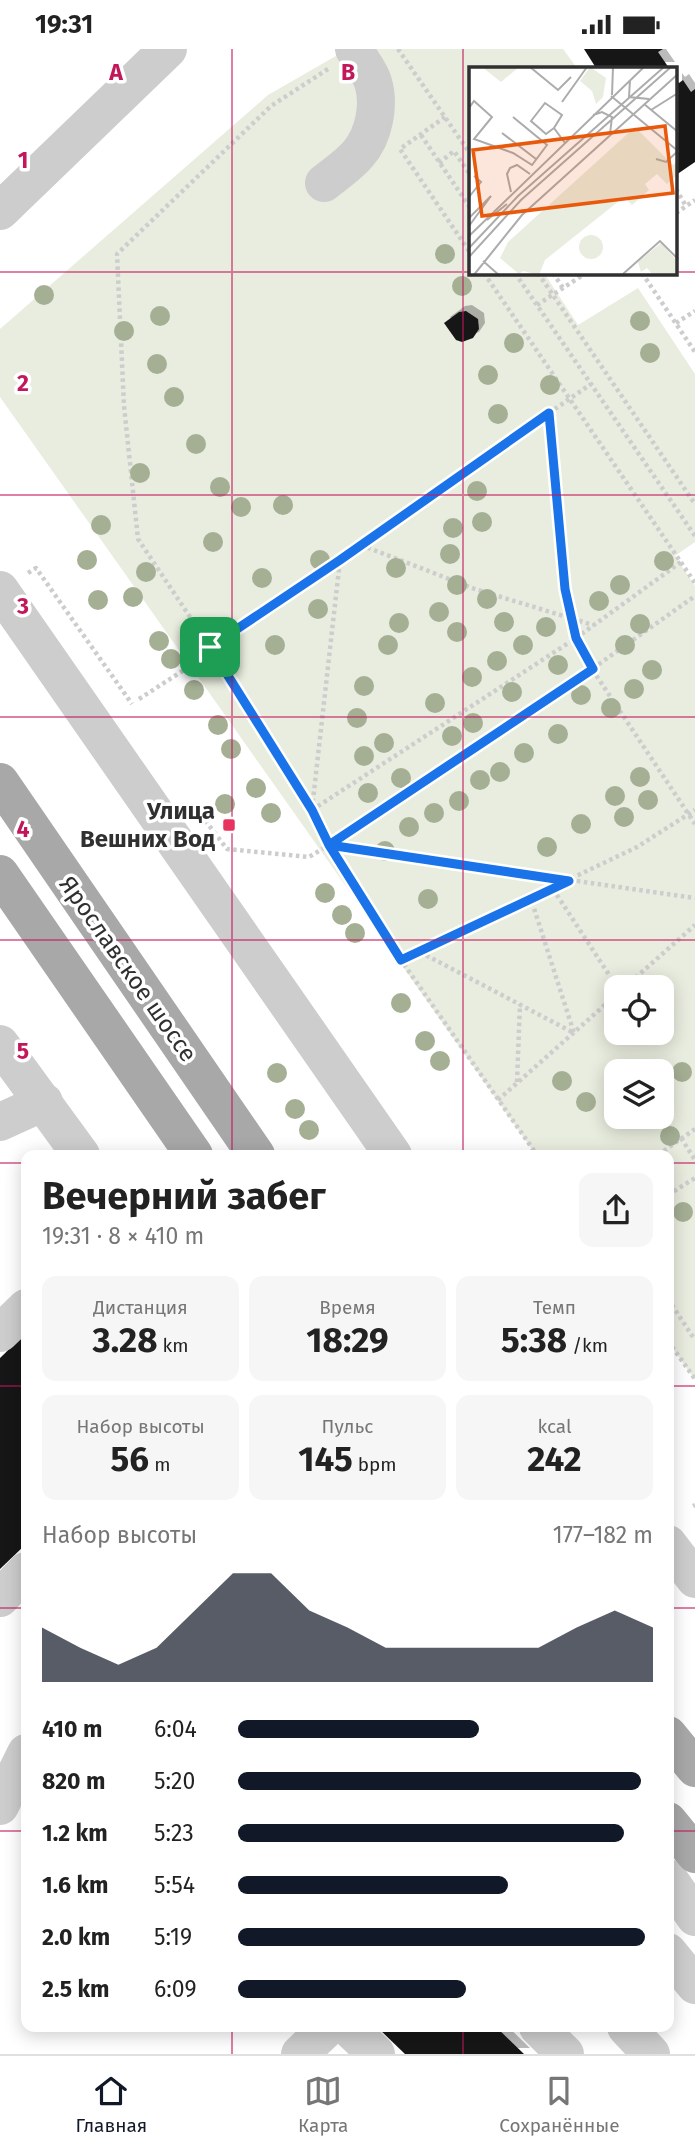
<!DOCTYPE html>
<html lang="ru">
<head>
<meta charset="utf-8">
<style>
	body { margin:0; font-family:"Fira Sans",sans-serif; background:#f6f6f6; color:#222; height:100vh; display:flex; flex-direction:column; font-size:26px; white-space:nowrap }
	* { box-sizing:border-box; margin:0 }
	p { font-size:23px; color:#767676 }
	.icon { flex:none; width:38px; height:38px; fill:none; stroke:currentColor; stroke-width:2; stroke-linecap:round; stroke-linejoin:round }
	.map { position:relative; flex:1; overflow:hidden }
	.side { position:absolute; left:21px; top:1101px; width:653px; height:882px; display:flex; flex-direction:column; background:#fff; border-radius:14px; box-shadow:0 4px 18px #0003 }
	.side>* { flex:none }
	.controls { position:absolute; left:604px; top:926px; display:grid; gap:14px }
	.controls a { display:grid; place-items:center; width:70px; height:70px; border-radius:14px; background:#fff; box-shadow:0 4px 18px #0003; font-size:35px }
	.pin { position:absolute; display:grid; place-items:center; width:60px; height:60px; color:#fff; margin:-30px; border-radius:14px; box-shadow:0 4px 10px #0006 }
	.round { display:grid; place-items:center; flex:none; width:74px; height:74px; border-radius:14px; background:#f6f6f6 }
	.summary { display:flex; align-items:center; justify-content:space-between; height:119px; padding:0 21px }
	h1 { font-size:38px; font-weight:700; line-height:52px }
	.metrics { display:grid; grid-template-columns:repeat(3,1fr); gap:10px; height:119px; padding:7px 21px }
	.metrics div { display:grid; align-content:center; border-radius:14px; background:#f6f6f6; text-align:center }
	.metrics b { font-size:35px; font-weight:700 }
	.metrics small { font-size:19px; font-weight:400 }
	.metrics p { font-size:19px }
	.chart { height:196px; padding:14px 21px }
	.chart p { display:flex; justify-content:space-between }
	.chart svg { width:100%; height:126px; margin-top:7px; fill:#111827; opacity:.7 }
	ul { padding:0 21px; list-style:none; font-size:23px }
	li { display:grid; grid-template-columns:112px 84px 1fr; align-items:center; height:52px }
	li i { height:18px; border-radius:9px; background:#111827 }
	.status { display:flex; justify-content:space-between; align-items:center; height:49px; padding:0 35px; background:#fff; direction:ltr }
	.status svg { height:19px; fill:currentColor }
	.tabs { display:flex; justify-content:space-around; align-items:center; height:98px; border-top:2px solid #e0e0e0; background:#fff; font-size:19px; color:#767676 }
	.tabs a { display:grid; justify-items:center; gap:4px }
	.tabs .selected { color:#111827 }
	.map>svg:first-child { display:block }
	.green { fill:#e9eddf; fill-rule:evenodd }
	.building { fill:#171717; filter:url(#shadow) }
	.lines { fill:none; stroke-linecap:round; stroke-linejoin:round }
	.path { stroke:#cdcdcd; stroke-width:4.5; stroke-dasharray:3.5 3.5; stroke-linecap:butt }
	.minor { stroke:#cdcdcd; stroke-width:38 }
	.major { stroke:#a8a8a8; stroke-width:38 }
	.tree { fill:#a5af94 }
	.route-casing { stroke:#fff; stroke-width:14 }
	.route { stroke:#1a73e8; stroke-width:9 }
	.grid { fill:none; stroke:#c2185b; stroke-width:2; stroke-opacity:0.55 }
	.poi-dot { fill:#e7335f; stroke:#fff; stroke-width:2.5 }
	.labels { text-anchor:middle; stroke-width:7; stroke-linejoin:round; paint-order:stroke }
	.poi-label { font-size:24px; font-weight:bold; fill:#303030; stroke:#fff; text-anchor:end }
	.street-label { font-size:24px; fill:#303030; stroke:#fff }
	.inset-road { fill:none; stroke:#acacac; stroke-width:2 }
	.view { fill:#e8590c; fill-opacity:0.15; stroke:#e8590c; stroke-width:3.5 }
	.inset-edge { fill:none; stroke:#303030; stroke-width:3.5 }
	.grid-label { font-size:23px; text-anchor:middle; font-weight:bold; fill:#c2185b; stroke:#fff; stroke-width:7; stroke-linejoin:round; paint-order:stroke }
</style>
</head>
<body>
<div class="status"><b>19:31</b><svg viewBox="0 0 49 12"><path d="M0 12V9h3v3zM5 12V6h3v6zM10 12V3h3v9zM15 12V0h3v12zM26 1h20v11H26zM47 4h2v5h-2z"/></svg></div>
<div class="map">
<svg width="695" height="2005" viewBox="0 0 695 2005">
	<defs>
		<filter id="shadow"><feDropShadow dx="6" dy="-6" stdDeviation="0" flood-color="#0004"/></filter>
	</defs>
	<rect width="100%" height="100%" fill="#fff"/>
	<path class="green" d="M348,0h215l14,19h-106v205h73l34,52 60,-37 57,86v168l-20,14 20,30v794l-26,-37 -1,-188h-132l-536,-758v-68l268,-234zM616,938h46v46h-46zM616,1022h46v46h-46z"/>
	<g class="building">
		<polygon points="584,0 663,0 658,3 669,19 596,19"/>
		<polygon points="676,30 679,34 683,31 691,43 695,40 695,113 676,126"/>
		<polygon points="466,262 478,270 479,280 473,289 462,293 456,291 444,274 459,263"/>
		<polygon points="26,1284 26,1495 0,1520 0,1309"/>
		<polygon points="377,1978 496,1978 524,2005 405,2005"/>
	</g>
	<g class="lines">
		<g class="path">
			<polyline points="398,0 471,106"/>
			<polyline points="328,20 271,57 117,205 124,357 138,490 210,598 312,761 329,796 592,620 695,547"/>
			<polyline points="445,68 400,100 471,205"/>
			<polyline points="421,86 471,160"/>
			<polyline points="439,114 454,102 471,127"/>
			<polyline points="676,140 686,157"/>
			<polyline points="676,164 695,151"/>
			<polyline points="484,224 695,534"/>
			<polyline points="515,224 695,487"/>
			<polyline points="538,224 695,455"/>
			<polyline points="553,224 563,239"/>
			<polyline points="642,224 695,303"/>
			<polyline points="537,256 586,224"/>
			<polyline points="676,274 695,262"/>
			<polyline points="549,364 591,335"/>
			<polyline points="361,496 475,540 593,576"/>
			<polyline points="28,524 36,519 132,655"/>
			<polyline points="139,650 184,621 210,598 340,511 549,364 565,540 576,589 592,620 695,775"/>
			<polyline points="312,760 340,511"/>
			<polyline points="312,761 576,589 681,513"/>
			<polyline points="201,766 227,800 309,808 329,796 695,849"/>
			<polyline points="329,797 401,911 537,1106"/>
			<polyline points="553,840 617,938"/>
			<polyline points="420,903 574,984 531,850"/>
			<polyline points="401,911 637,798 695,761"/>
			<polyline points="625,938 695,876"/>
			<polyline points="517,1033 520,955"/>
			<polyline points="498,1051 616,946"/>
			<polyline points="681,1089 695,1111"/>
			<polyline points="658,1106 695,1080"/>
			<polyline points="668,1146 695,1129"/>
			<polyline points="668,1250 695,1291"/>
			<polyline points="668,1292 695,1330"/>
			<polyline points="693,1457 695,1456"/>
		</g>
		<g class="minor">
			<path d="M324,134c11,-9 25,-18 34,-29 16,-18 22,-49 15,-72 -4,-12 -13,-22 -19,-33"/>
			<polyline points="0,162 168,0"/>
			<polyline points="0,541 393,1106"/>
			<polyline points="0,995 81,1106"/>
			<polyline points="0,1073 44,1053"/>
			<polyline points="0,1284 26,1259"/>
			<polyline points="668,1495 695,1530"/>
			<polyline points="0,1549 26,1522"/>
			<polyline points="0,1757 26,1704"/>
			<polyline points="668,1829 695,1868"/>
			<polyline points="668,1903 695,1936"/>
			<polyline points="348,1978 376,2005"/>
			<polyline points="538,1978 565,2005"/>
			<polyline points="626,1978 651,2005"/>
			<polyline points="300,2005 328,1978"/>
		</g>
		<g class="major">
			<polyline points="0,733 256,1106"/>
			<polyline points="0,825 194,1106"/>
			<polyline points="668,1686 695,1719"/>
			<polyline points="668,1772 695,1805"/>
		</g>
	</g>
	<g class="tree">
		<circle cx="445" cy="205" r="10"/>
		<circle cx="462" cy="237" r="10"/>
		<circle cx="44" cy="246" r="10"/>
		<circle cx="160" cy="267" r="10"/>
		<circle cx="640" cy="272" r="10"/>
		<circle cx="124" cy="282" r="10"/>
		<circle cx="514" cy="294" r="10"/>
		<circle cx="650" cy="304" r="10"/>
		<circle cx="157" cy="315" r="10"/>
		<circle cx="488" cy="326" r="10"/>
		<circle cx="550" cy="336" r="10"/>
		<circle cx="174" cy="348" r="10"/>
		<circle cx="498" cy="365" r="10"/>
		<circle cx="196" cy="395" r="10"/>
		<circle cx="140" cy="424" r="10"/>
		<circle cx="220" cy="438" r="10"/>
		<circle cx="477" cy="442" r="10"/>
		<circle cx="283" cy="456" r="10"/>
		<circle cx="241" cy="458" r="10"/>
		<circle cx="482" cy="473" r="10"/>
		<circle cx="101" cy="476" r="10"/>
		<circle cx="453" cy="479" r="10"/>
		<circle cx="213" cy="493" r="10"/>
		<circle cx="450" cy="505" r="10"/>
		<circle cx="87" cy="511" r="10"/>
		<circle cx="320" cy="511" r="10"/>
		<circle cx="664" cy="512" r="10"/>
		<circle cx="396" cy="519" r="10"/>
		<circle cx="146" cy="523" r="10"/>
		<circle cx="262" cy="529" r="10"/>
		<circle cx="457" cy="536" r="10"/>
		<circle cx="620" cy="536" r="10"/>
		<circle cx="133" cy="548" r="10"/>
		<circle cx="487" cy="550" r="10"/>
		<circle cx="98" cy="551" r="10"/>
		<circle cx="599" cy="552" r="10"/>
		<circle cx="318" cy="560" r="10"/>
		<circle cx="439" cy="563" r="10"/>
		<circle cx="504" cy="573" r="10"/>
		<circle cx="399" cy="574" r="10"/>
		<circle cx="640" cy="575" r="10"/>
		<circle cx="546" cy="578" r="10"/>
		<circle cx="457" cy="583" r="10"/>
		<circle cx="159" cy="592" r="10"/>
		<circle cx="275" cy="596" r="10"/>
		<circle cx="388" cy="596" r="10"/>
		<circle cx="523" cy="596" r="10"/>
		<circle cx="625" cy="596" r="10"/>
		<circle cx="171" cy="610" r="10"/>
		<circle cx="497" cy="612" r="10"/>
		<circle cx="558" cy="616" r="10"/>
		<circle cx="652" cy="621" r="10"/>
		<circle cx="472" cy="628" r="10"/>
		<circle cx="364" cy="637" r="10"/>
		<circle cx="634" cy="640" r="10"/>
		<circle cx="194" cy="641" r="10"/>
		<circle cx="512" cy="643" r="10"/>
		<circle cx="581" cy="646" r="10"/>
		<circle cx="435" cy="654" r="10"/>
		<circle cx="611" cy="659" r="10"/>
		<circle cx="357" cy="669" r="10"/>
		<circle cx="473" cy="674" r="10"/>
		<circle cx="218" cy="676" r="10"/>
		<circle cx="558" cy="685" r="10"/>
		<circle cx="452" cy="687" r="10"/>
		<circle cx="384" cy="694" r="10"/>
		<circle cx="231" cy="700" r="10"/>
		<circle cx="524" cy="704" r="10"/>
		<circle cx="364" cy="707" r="10"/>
		<circle cx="500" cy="723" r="10"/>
		<circle cx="640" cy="728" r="10"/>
		<circle cx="401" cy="729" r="10"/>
		<circle cx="480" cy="731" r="10"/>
		<circle cx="256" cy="739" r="10"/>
		<circle cx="368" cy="744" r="10"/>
		<circle cx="615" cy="747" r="10"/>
		<circle cx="648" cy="751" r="10"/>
		<circle cx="459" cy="752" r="10"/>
		<circle cx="225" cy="755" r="10"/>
		<circle cx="271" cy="764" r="10"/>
		<circle cx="434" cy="764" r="10"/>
		<circle cx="624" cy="768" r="10"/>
		<circle cx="581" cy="775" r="10"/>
		<circle cx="409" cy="778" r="10"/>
		<circle cx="547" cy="798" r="10"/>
		<circle cx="385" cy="802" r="10"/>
		<circle cx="325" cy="844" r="10"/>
		<circle cx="428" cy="850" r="10"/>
		<circle cx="342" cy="866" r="10"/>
		<circle cx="355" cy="884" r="10"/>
		<circle cx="401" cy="954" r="10"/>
		<circle cx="425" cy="992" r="10"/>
		<circle cx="440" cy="1012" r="10"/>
		<circle cx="682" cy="1023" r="10"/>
		<circle cx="277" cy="1024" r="10"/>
		<circle cx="562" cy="1032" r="10"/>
		<circle cx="586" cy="1053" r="10"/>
		<circle cx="295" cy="1060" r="10"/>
		<circle cx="309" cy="1081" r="10"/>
		<circle cx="670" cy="1087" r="10"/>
		<circle cx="683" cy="1163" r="10"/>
	</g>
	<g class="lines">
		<g class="route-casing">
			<polyline id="route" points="210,598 312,761 329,796 401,911 569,832 329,796 593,620 576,589 565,540 549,364 340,511 210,598"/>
		</g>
		<use href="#route" class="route"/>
	</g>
	<path class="grid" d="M232,0v1106M463,0v1106M0,223h471M676,223h19M0,446h695M0,668h695M0,891h695M0,1114h26M668,1114h27M0,1337h26M668,1337h27M0,1559h26M668,1559h27M0,1782h26M668,1782h27M232,1978v27M463,1978v27"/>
	<rect class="poi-dot" x="222" y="769" width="14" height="14" rx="3.5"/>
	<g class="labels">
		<g class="poi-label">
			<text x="215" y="770">Улица<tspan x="215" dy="28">Вешних Вод</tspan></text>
		</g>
		<g class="street-label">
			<text transform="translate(128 920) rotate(55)" y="8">Ярославское шоссе</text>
		</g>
	</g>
	<g transform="translate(469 18)">
		<rect width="208" height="208" fill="#fff"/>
		<path d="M13,0h37l-18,15zM121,0l16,11 -3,19 -7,7 -4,-13 -12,-10zM166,60l38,38 4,-4v14l-10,9 -10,-10 -12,10 4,6 -17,15 -8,-8 -79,63 -6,15 -16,-4 -4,3 -19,-16 8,-16zM110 180a12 12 0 1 1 24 0a12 12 0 1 1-24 0ZM192,176l16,18v14h-24l-6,-7 -6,4 -3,-10z" fill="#e9eddf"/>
		<path class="inset-road" d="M61,0l28,23 13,-13M161,13l-1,17 20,2M143,28l1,-28M142,29l67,55M93,35l25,-35M175,37l34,28M0,41l5,-7 18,16 -18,22 39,14 19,12 15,-20 -34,-28M182,43l27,-17M124,48l9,-3 10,5 -2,17M85,61l-8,6 -15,-13 14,-18 17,12 -8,13 11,15M33,66l34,26M187,92l10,3 12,-11M42,125l-4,-18 3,-6 7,-3 13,9M0,130l12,-15 -7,-6M0,151l22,-22 -22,30M18,153l20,-16M0,169l175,-169M0,181l49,-52 146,-129M0,190l52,-57 150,-133M14,194l17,15M154,207l37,-33 18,18M4,209l49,-61 156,-141"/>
		<path class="view" d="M196,59l8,67 -191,23 -9,-66z"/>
		<rect width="208" height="208" class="inset-edge"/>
	</g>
	<g class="grid-label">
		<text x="116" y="31">A</text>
		<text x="348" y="31">B</text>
		<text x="23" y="119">1</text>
		<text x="23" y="342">2</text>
		<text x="23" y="565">3</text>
		<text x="23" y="788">4</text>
		<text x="23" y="1010">5</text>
	</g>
</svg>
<div class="controls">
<a><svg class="icon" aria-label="locate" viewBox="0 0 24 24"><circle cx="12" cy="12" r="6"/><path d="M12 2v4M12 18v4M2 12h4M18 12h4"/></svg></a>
<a><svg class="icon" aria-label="layers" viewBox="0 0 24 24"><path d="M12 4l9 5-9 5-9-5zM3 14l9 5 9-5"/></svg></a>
</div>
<div class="pin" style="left:210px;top:598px;background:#1e9e55"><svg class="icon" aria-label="arrive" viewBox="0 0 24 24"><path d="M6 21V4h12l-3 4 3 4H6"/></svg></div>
<section class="side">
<div class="summary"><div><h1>Вечерний забег</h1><p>19:31 · 8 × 410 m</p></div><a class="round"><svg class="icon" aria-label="share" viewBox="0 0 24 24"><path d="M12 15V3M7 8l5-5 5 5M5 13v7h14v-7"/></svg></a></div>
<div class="metrics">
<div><p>Дистанция</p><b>3.28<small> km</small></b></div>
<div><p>Время</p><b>18:29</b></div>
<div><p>Темп</p><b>5:38<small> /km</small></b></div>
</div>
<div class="metrics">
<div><p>Набор высоты</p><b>56<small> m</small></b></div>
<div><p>Пульс</p><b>145<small> bpm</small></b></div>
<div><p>kcal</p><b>242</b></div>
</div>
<div class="chart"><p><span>Набор высоты</span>177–182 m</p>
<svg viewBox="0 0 160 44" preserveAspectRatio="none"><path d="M0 44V25L10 32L20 38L30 32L40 19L50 6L60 6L70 19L80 25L90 32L100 32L110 32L120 32L130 32L140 25L150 19L160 25V44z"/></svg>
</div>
<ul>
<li><b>410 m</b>6:04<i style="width:58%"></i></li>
<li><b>820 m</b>5:20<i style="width:97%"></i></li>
<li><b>1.2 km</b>5:23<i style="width:93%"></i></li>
<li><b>1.6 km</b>5:54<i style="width:65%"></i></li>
<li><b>2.0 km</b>5:19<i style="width:98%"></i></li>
<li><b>2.5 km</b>6:09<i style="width:55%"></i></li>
</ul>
</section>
</div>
<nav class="tabs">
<a class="selected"><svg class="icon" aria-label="home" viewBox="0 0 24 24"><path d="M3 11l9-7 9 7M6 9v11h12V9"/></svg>Главная</a>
<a><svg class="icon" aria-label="map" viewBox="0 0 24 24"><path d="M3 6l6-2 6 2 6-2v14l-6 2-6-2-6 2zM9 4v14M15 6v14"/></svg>Карта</a>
<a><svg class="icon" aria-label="saved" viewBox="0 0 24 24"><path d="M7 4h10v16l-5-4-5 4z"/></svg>Сохранённые</a>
</nav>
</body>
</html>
